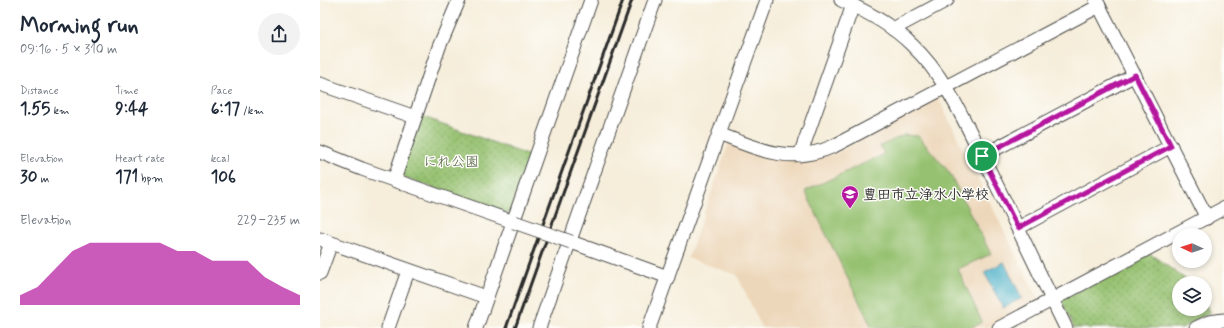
<!DOCTYPE html>
<html lang="en">
<head>
<meta charset="utf-8">
<style>
	body { margin:0; font-family:Mynerve,"Klee One",sans-serif; background:#f2f2f3; color:#1f2937; height:100vh; display:flex; flex-direction:column; font-size:15px; white-space:nowrap }
	* { box-sizing:border-box; margin:0 }
	p { font-size:13px; color:#747a83 }
	.icon { flex:none; width:22px; height:22px; fill:none; stroke:currentColor; stroke-width:2; stroke-linecap:round; stroke-linejoin:round }
	.map { position:relative; flex:1; overflow:hidden }
	.drawer { display:flex; flex-direction:column; background:#fff; width:320px }
	.drawer>* { flex:none }
	.needle { width:26px; rotate:273deg }
	.tools { position:absolute; left:852px; top:228px; display:grid; gap:8px }
	.tools a { display:grid; place-items:center; width:40px; height:40px; border-radius:50%; background:#fff; box-shadow:0 2px 6px #0003; font-size:20px }
	.pin { position:absolute; display:grid; place-items:center; width:34px; height:34px; color:#fff; margin:-17px; border:2px solid #fff; border-radius:50%; box-shadow:0 1px 4px #0007 }
	.round { display:grid; place-items:center; flex:none; width:42px; height:42px; border-radius:21px; background:#f2f2f3 }
	.head { display:flex; align-items:center; justify-content:space-between; height:68px; padding:0 20px }
	h1 { font-size:22px; font-weight:700; line-height:30px }
	.stats { display:grid; grid-template-columns:repeat(3,1fr); gap:6px; height:68px; padding:4px 20px }
	.stats div { display:grid; align-content:center }
	.stats b { font-size:17px; font-weight:700 }
	.stats small { font-size:11px; font-weight:400 }
	.stats p { font-size:11px }
	.chart { height:112px; padding:8px 20px }
	.chart p { display:flex; justify-content:space-between }
	.chart svg { width:100%; height:72px; margin-top:4px; fill:#b5179e; opacity:.7 }
	main { display:flex; flex:1; min-height:0 }
	.map>svg:first-child { display:block }
	.built { fill:#edd7ba }
	.grass { fill:#95c16f; stroke:#60764d }
	.park { fill:url(#park-dots); stroke:#60764d }
	.water { fill:#48afc7; stroke:#3a6d79 }
	.lines { fill:none; stroke-linecap:round; stroke-linejoin:round }
	.minor-casing { stroke:#494845; stroke-width:15 }
	.minor { stroke:#fff; stroke-width:13 }
	.rail { stroke:#2b2b2b; stroke-width:3 }
	.minor-bridge-casing { stroke:#494845; stroke-width:15; stroke-linecap:butt }
	.minor-bridge { stroke:#fff; stroke-width:13 }
	.route-casing { stroke:#fff; stroke-width:8 }
	.route { stroke:#b5179e; stroke-width:5 }
	.labels { text-anchor:middle; stroke-width:3; stroke-linejoin:round; paint-order:stroke }
	.park-label { font-size:14px; fill:#506043; stroke:#fdfcf7 }
	.poi-label { font-size:14px; font-weight:bold; fill:#2b2b2b; stroke:#fdfcf7; text-anchor:start }
</style>
</head>
<body>
<main>
<section class="drawer">
<div class="head"><div><h1>Morning run</h1><p>09:16 · 5 × 310 m</p></div><a class="round"><svg class="icon" aria-label="share" viewBox="0 0 24 24"><path d="M12 15V3M7 8l5-5 5 5M5 13v7h14v-7"/></svg></a></div>
<div class="stats">
<div><p>Distance</p><b>1.55<small> km</small></b></div>
<div><p>Time</p><b>9:44</b></div>
<div><p>Pace</p><b>6:17<small> /km</small></b></div>
</div>
<div class="stats">
<div><p>Elevation</p><b>30<small> m</small></b></div>
<div><p>Heart rate</p><b>171<small> bpm</small></b></div>
<div><p>kcal</p><b>106</b></div>
</div>
<div class="chart"><p><span>Elevation</span>229–235 m</p>
<svg viewBox="0 0 160 44" preserveAspectRatio="none"><path d="M0 44V38L10 33L20 22L30 11L40 6L50 6L60 6L70 6L80 6L90 11L100 11L110 17L120 17L130 17L140 27L150 33L160 38V44z"/></svg>
</div>
</section>
<div class="map">
<svg width="904" height="328" viewBox="0 0 904 328">
	<defs>
		<pattern id="park-dots" width="8" height="8" patternUnits="userSpaceOnUse"><rect width="8" height="8" fill="#95c16f"/><path d="M2 2h.1M6 6h.1" fill="none" stroke="#7a9d5b" stroke-width="1.8" stroke-linecap="round"/></pattern>
	</defs>
	<rect width="100%" height="100%" fill="#fdfcf7"/>
	<filter id="ink" filterUnits="userSpaceOnUse"><feTurbulence type="fractalNoise" baseFrequency=".025" numOctaves="2"/><feDisplacementMap in="SourceGraphic" scale="8" xChannelSelector="R" yChannelSelector="G"/><feConvolveMatrix kernelMatrix="1 2 1 2 8 2 1 2 1" color-interpolation-filters="sRGB"/></filter>
	<filter id="wash" filterUnits="userSpaceOnUse"><feTurbulence type="fractalNoise" baseFrequency=".012" numOctaves="4" result="noise"/><feDisplacementMap in="SourceGraphic" scale="16" xChannelSelector="R" yChannelSelector="G"/><feGaussianBlur stdDeviation="0.9" result="paint"/><feColorMatrix in="noise" values="0 0 0 0 0 0 0 0 0 0 0 0 0 0 0 0 0 1.4 0 .05"/><feComposite in="paint" operator="in"/></filter>
	<g filter="url(#wash)">
		<rect width="100%" height="100%" fill="#f6eedb"/>
		<polygon class="built" points="617,96 719,301 667,328 442,328 417,275 368,258 409,143 483,161 515,154"/>
		<polygon class="grass" points="584,135 598,136 629,172 671,254 638,269 662,322 650,328 552,328 485,191 564,154 560,146"/>
		<g class="park">
			<polygon points="101,116 213,157 192,215 80,176"/>
			<polygon points="829,253 871,283 859,283 859,309 885,309 885,302 890,313 862,328 754,328 741,300"/>
		</g>
		<polygon class="water" points="684,262 702,298 683,308 664,272"/>
	</g>
	<g filter="url(#ink)">
		<g class="lines">
			<g class="minor-casing">
				<g id="minor">
					<path d="M521,0c25,11 51,25 71,45 34,32 52,76 73,117 28,55 54,111 81,166"/>
					<polyline points="776,0 887,218"/>
					<polyline points="573,29 627,0"/>
					<polyline points="0,84 95,117"/>
					<path d="M399,134c41,16 73,31 115,12l265,-140"/>
					<polyline points="0,152 42,169 194,222"/>
					<polyline points="480,155 533,5"/>
					<polyline points="662,156 815,75"/>
					<polyline points="74,180 119,47 139,0"/>
					<polyline points="698,228 851,146"/>
					<polyline points="0,239 166,297"/>
					<polyline points="251,242 348,277"/>
					<polyline points="0,273 11,243"/>
					<polyline points="68,328 88,271"/>
					<polyline points="156,328 271,0"/>
					<polyline points="219,328 335,0"/>
					<polyline points="329,328 447,0"/>
					<polyline points="679,328 904,208"/>
					<polyline points="876,328 889,322 904,320"/>
				</g>
			</g>
			<use href="#minor" class="minor"/>
			<g class="rail">
				<polyline points="186,328 303,0"/>
				<polyline points="195,328 312,0"/>
			</g>
			<g class="minor-bridge-casing">
				<polyline id="minor-bridge" points="194,222 251,242"/>
			</g>
			<use href="#minor-bridge" class="minor-bridge"/>
		</g>
	</g>
	<g class="lines" filter="url(#ink)">
		<g class="route-casing">
			<polygon id="route" points="815,75 851,146 698,228 662,156"/>
		</g>
		<use href="#route" class="route"/>
	</g>
	<defs>
		<g id="school-pin" transform="scale(0.9)"><path d="M0 17L-7.5 6A9.5 9.5 0 1 1 7.5 6Z" fill="#b5179e" stroke="#fdfcf7"/><path d="M0-5L7-2L0 1L-7-2ZM-4 1L0 2.5L4 1V4Q0 6-4 4Z" fill="#fff"/></g>
	</defs>
	<g fill-rule="evenodd">
		<use href="#school-pin" x="530" y="194"/>
	</g>
	<g class="labels">
		<g class="park-label">
			<text x="131" y="166">にれ公園</text>
		</g>
		<g class="poi-label">
			<text x="543" y="199">豊田市立浄水小学校</text>
		</g>
	</g>
</svg>
<div class="tools">
<a><svg class="needle" viewBox="-14 -14 28 28"><path d="M0-13l5 13h-10z" fill="#e53935"/><path d="M0 13l5-13h-10z" fill="#747a83"/></svg></a>
<a><svg class="icon" aria-label="layers" viewBox="0 0 24 24"><path d="M12 4l9 5-9 5-9-5zM3 14l9 5 9-5"/></svg></a>
</div>
<div class="pin" style="left:662px;top:156px;background:#1e9e55"><svg class="icon" aria-label="arrive" viewBox="0 0 24 24"><path d="M6 21V4h12l-3 4 3 4H6"/></svg></div>
</div>
</main>
</body>
</html>
